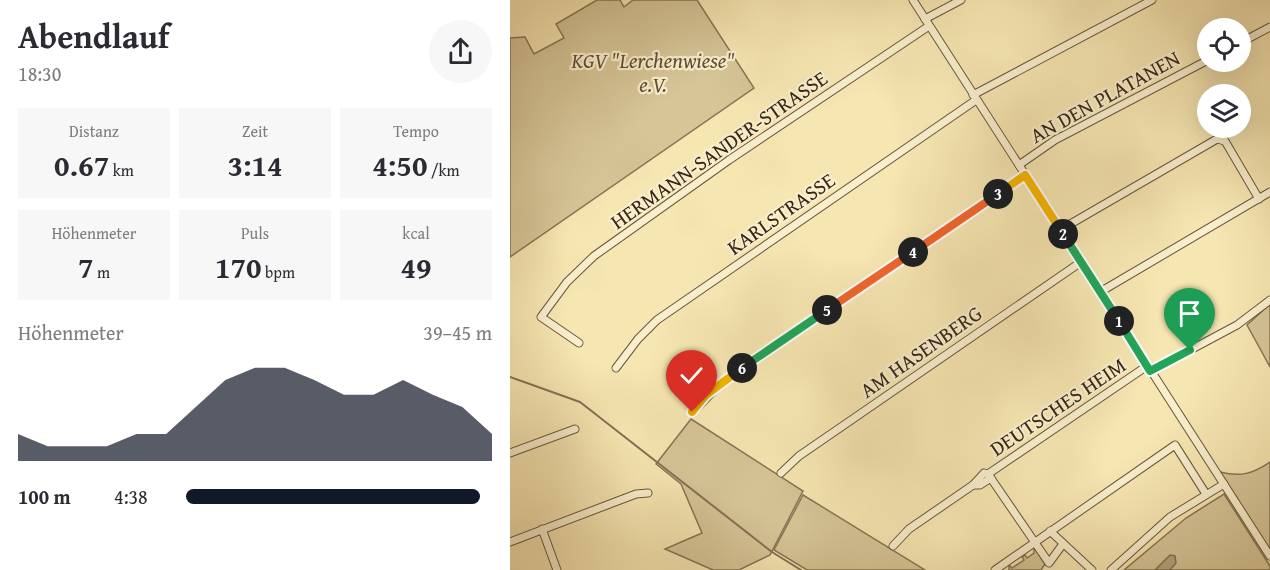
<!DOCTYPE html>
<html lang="de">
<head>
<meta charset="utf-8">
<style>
	body { margin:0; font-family:"Gentium Book Plus",serif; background:#f7f7f7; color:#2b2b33; height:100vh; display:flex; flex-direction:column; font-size:22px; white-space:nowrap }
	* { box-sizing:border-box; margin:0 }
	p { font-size:20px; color:#7c7c81 }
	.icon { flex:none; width:33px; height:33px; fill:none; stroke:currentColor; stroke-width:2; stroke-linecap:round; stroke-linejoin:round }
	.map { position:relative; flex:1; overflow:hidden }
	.details { display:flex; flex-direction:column; background:#fff; width:510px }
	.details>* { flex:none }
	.buttons { position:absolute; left:687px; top:18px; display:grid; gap:12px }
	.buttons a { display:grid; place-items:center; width:54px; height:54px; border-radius:50%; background:#fff; box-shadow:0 6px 24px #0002; font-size:30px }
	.pin { position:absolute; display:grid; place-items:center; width:51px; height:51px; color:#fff; margin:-62px -26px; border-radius:50% 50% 50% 0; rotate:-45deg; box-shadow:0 0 6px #0007 }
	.pin .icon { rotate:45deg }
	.km { position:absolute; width:30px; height:30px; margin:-15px; border-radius:50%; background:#222; color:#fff; font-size:16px; line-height:30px; text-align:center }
	.round { display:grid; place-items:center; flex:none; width:63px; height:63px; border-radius:32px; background:#f7f7f7 }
	.headline { display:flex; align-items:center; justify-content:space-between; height:102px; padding:0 18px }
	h1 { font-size:33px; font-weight:700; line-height:45px }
	.figures { display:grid; grid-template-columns:repeat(3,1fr); gap:9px; height:102px; padding:6px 18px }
	.figures div { display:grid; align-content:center; border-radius:0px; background:#f7f7f7; text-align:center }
	.figures b { font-size:30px; font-weight:700 }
	.figures small { font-size:16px; font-weight:400 }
	.figures p { font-size:16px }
	.chart { height:168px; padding:12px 18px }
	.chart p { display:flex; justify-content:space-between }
	.chart svg { width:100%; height:108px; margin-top:6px; fill:#111827; opacity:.7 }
	ul { padding:0 18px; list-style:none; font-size:20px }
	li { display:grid; grid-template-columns:96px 72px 1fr; align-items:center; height:45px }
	li i { height:15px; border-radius:8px; background:#111827 }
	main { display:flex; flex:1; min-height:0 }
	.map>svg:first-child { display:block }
	.green { fill:#d6c597; stroke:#877556; stroke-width:1.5 }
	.water { fill:#b5a47d; stroke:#837154; stroke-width:1.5 }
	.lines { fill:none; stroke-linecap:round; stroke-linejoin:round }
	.stream { stroke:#837154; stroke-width:2 }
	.minor-casing { stroke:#68553d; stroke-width:9 }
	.minor { stroke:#f9efcd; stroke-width:7 }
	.split-1-casing { stroke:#fff; stroke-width:12 }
	.split-2-casing { stroke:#fff; stroke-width:12 }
	.split-3-casing { stroke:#fff; stroke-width:12 }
	.split-4-casing { stroke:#fff; stroke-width:12 }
	.split-5-casing { stroke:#fff; stroke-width:12 }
	.split-6-casing { stroke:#fff; stroke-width:12 }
	.split-7-casing { stroke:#fff; stroke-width:12 }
	.split-1 { stroke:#22a559; stroke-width:8 }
	.split-2 { stroke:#22a559; stroke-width:8 }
	.split-3 { stroke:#f5b400; stroke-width:8 }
	.split-4 { stroke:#f0652b; stroke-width:8 }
	.split-5 { stroke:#f0652b; stroke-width:8 }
	.split-6 { stroke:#22a559; stroke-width:8 }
	.split-7 { stroke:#f5b400; stroke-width:8 }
	.labels { text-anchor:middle; stroke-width:4.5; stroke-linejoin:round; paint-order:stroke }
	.park-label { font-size:21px; font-style:italic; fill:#604d36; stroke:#f9efcd }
	.street-label { font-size:21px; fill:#382516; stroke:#f9efcd }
</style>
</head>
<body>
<main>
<section class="details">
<div class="headline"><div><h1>Abendlauf</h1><p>18:30</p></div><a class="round"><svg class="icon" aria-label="share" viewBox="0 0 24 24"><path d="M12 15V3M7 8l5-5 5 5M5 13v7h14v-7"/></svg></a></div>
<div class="figures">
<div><p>Distanz</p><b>0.67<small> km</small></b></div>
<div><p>Zeit</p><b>3:14</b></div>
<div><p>Tempo</p><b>4:50<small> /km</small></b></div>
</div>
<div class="figures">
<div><p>Höhenmeter</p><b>7<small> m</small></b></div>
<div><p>Puls</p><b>170<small> bpm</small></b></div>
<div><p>kcal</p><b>49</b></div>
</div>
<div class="chart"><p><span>Höhenmeter</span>39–45 m</p>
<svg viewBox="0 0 160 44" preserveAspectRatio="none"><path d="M0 44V33L10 38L20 38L30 38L40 33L50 33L60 22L70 11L80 6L90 6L100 11L110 17L120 17L130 11L140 17L150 22L160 33V44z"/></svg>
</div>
<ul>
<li><b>100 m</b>4:38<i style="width:96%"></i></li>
</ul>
</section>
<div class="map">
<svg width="760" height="570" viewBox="0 0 760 570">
	<rect width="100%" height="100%" fill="#f6e6b2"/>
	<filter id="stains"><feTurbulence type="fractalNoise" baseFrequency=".00333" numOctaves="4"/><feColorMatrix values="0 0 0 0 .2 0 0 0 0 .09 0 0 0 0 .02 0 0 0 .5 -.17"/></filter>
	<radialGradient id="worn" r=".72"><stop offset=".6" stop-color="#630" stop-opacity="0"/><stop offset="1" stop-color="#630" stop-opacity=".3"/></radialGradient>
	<g class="green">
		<polygon points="87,0 110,0 114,7 123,0 187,0 244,88 0,257 0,38 15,37 24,54 54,38 46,24"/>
		<polygon points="760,304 760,367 737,325"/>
		<polygon points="181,419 293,491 260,555 229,570 203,570 155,549 192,533 171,484 146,464"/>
		<path d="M760,462v88l-50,-78c21,5 32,2 50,-10z"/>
		<polygon points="714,494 760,566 760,570 614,570 676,518"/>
		<polygon points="293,495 415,570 297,570 264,550"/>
		<polygon points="524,547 535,564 531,570 499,570 499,565 502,568 514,560 512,557 515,555 517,558 524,553"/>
	</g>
	<polygon class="water" points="660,555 665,556 666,563 660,570 645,570"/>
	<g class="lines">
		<polyline class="stream" points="0,377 70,402 262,552 291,570"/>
		<g class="minor-casing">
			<g id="minor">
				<polyline points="403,0 760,556"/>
				<polyline points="415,19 451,0"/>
				<polyline points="730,43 760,27"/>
				<polyline points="463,95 642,0"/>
				<polyline points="509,165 545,140 698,60"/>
				<polyline points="550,230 707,139 715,141 749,199"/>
				<polyline points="590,292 760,192"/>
				<polyline points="69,343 31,317 57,282 84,256 219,160 419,26"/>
				<polyline points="106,368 128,339 147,320 466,100"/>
				<polyline points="641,371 727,325 760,300"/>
				<polyline points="182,413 211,383 515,175"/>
				<polyline points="0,453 65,429"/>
				<polyline points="271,473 289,456 571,262"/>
				<polyline points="478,474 539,563 553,544"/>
				<polyline points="463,485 470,485 481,478"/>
				<polyline points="32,529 47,570"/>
				<polyline points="540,531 582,570"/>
				<polyline points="0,542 126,494 138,493"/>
				<polyline points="383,546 399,529 463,485 474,473 478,474 637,366"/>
				<polyline points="485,570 665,445 696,494"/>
				<polyline points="601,570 660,517 714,484"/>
			</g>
		</g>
		<use href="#minor" class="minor"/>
	</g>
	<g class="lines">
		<g class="split-1-casing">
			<polyline id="split-1" points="609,321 640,371 680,350"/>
		</g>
		<g class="split-2-casing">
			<polyline id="split-2" points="553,234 609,321"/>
		</g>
		<g class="split-3-casing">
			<polyline id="split-3" points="488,194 515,175 553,234"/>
		</g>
		<g class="split-4-casing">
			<polyline id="split-4" points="403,252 488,194"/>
		</g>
		<g class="split-5-casing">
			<polyline id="split-5" points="317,310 403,252"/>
		</g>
		<g class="split-6-casing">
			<polyline id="split-6" points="232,368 317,310"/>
		</g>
		<g class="split-7-casing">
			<polyline id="split-7" points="182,412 196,395 232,368"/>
		</g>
		<use href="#split-1" class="split-1"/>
		<use href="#split-2" class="split-2"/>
		<use href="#split-3" class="split-3"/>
		<use href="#split-4" class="split-4"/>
		<use href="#split-5" class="split-5"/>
		<use href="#split-6" class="split-6"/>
		<use href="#split-7" class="split-7"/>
	</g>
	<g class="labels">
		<g class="park-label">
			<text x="143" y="68">KGV "Lerchenwiese"<tspan x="143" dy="24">e.V.</tspan></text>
		</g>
		<g class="street-label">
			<text transform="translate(595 97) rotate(-29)" y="7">AN DEN PLATANEN</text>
			<text transform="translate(209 150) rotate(-35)" y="7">HERMANN-SANDER-STRASSE</text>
			<text transform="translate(271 214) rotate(-35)" y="7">KARLSTRASSE</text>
			<text transform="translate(411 352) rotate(-35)" y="7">AM HASENBERG</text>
			<text transform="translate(548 407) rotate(-34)" y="7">DEUTSCHES HEIM</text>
		</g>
	</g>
	<rect width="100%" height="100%" filter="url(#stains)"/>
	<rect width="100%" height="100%" fill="url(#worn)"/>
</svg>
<div class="buttons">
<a><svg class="icon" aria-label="locate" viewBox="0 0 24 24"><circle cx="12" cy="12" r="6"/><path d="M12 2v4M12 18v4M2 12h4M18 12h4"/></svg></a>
<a><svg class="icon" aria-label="layers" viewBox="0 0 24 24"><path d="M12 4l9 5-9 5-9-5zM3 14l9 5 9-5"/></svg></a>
</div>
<div class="pin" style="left:680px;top:350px;background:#1e9e55"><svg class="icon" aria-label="arrive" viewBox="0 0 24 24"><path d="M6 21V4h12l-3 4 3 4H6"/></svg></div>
<div class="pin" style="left:182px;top:412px;background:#d93025"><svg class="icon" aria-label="check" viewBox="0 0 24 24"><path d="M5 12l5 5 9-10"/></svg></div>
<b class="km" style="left:609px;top:321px">1</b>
<b class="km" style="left:553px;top:234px">2</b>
<b class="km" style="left:488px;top:194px">3</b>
<b class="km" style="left:403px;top:252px">4</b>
<b class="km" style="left:317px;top:310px">5</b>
<b class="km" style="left:232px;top:368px">6</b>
</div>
</main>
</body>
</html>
